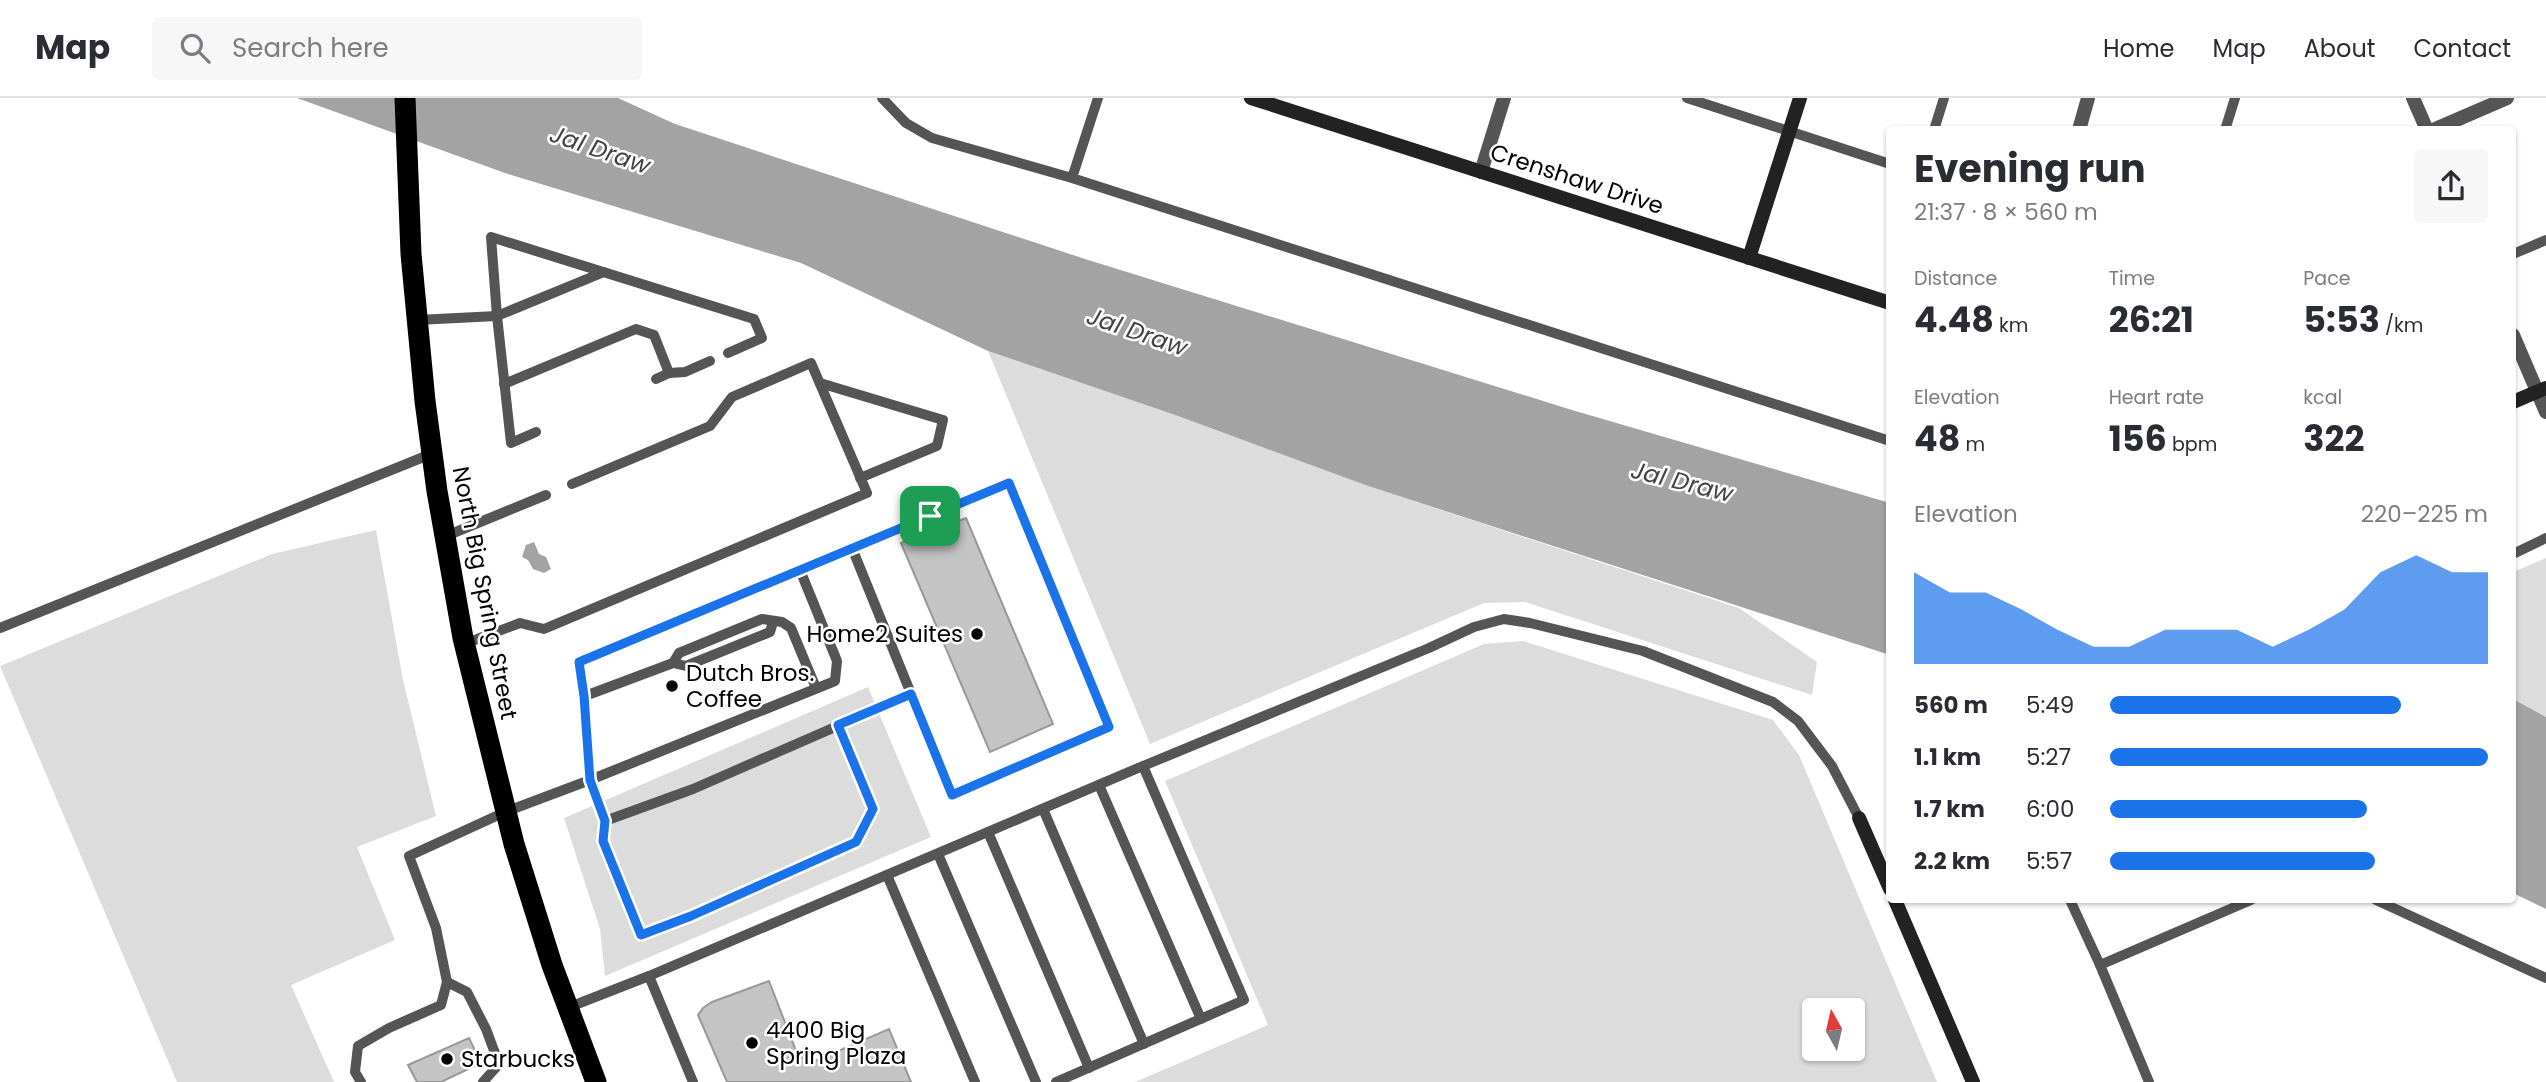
<!DOCTYPE html>
<html lang="en">
<head>
<meta charset="utf-8">
<style>
	body { margin:0; font-family:Poppins,sans-serif; background:#f7f7f7; color:#2b2b33; height:100vh; display:flex; flex-direction:column; font-size:26px; white-space:nowrap }
	* { box-sizing:border-box; margin:0 }
	p { font-size:23px; color:#7c7c81 }
	.icon { flex:none; width:38px; height:38px; fill:none; stroke:currentColor; stroke-width:2; stroke-linecap:round; stroke-linejoin:round }
	.map { position:relative; flex:1; overflow:hidden }
	.drawer { position:absolute; left:1886px; top:28px; width:630px; height:777px; display:flex; flex-direction:column; background:#fff; border-radius:7px; box-shadow:0 2px 5px #0004 }
	.drawer>* { flex:none }
	.needle { width:46px; rotate:352deg }
	.tools { position:absolute; left:1802px; top:900px; display:grid; gap:14px }
	.tools a { display:grid; place-items:center; width:63px; height:63px; border-radius:7px; background:#fff; box-shadow:0 2px 5px #0004; font-size:35px }
	.pin { position:absolute; display:grid; place-items:center; width:60px; height:60px; color:#fff; margin:-30px; border-radius:14px; box-shadow:0 4px 10px #0006 }
	.round { display:grid; place-items:center; flex:none; width:74px; height:74px; border-radius:7px; background:#f7f7f7 }
	.summary { display:flex; align-items:center; justify-content:space-between; height:119px; padding:0 28px }
	h1 { font-size:38px; font-weight:700; line-height:52px }
	.figures { display:grid; grid-template-columns:repeat(3,1fr); gap:10px; height:119px; padding:7px 28px }
	.figures div { display:grid; align-content:center }
	.figures b { font-size:35px; font-weight:700 }
	.figures small { font-size:19px; font-weight:400 }
	.figures p { font-size:19px }
	.chart { height:196px; padding:14px 28px }
	.chart p { display:flex; justify-content:space-between }
	.chart svg { width:100%; height:126px; margin-top:7px; fill:#1a73e8; opacity:.7 }
	ul { padding:0 28px; list-style:none; font-size:23px }
	li { display:grid; grid-template-columns:112px 84px 1fr; align-items:center; height:52px }
	li i { height:18px; border-radius:9px; background:#1a73e8 }
	header { display:flex; align-items:center; gap:42px; box-sizing:border-box; height:98px; padding:0 35px; background:#fff; border-bottom:2px solid #e1e1e2 }
	header strong { font-size:33px }
	nav { display:flex; gap:38px; margin-inline-start:auto; font-size:24px }
	.search { width:490px; height:63px; background:#f7f7f7; display:flex; align-items:center; gap:18px; box-sizing:border-box; padding:0 24px; border-radius:7px; color:#7c7c81; font-size:26px }
	.map>svg:first-child { display:block }
	.green { fill:#dcdcdc; fill-rule:evenodd }
	.water { fill:#a3a3a3 }
	.building { fill:#c4c4c4; stroke:#999; stroke-width:2 }
	.lines { fill:none; stroke-linecap:round; stroke-linejoin:round }
	.lane { stroke:#555; stroke-width:10 }
	.street { stroke:#555; stroke-width:14 }
	.secondary { stroke:#222; stroke-width:14 }
	.highway { stroke:#000; stroke-width:21 }
	.route-casing { stroke:#fff; stroke-width:14 }
	.route { stroke:#1a73e8; stroke-width:9 }
	.poi-dot { fill:#000; stroke:#fff; stroke-width:2.5 }
	.labels { text-anchor:middle; stroke-width:5; stroke-linejoin:round; paint-order:stroke }
	.street-label { font-size:23px; fill:#000; stroke:#fff }
	.poi-label { font-size:23px; fill:#000; stroke:#fff; text-anchor:start }
	.water-label { font-size:24px; font-style:italic; fill:#444; stroke:#fff }
</style>
</head>
<body>
<header>
<strong>Map</strong>
<div class="search"><svg class="icon" aria-label="search" viewBox="0 0 24 24"><circle cx="10" cy="10" r="6"/><path d="M15 15l6 6"/></svg>Search here</div>
<nav><a>Home</a><a>Map</a><a>About</a><a>Contact</a></nav>
</header>
<div class="map">
<svg width="2546" height="984" viewBox="0 0 2546 984">
	<rect width="100%" height="100%" fill="#fff"/>
	<g class="green">
		<polygon points="988,253 1178,318 1368,388 1739,510 1817,564 1812,597 1525,504 1484,505 1150,646"/>
		<polygon points="376,432 403,582 436,718 357,749 395,842 291,887 334,984 177,984 0,568 272,456"/>
		<polygon points="2546,460 2546,619 2513,601 2513,474"/>
		<path d="M1523,543l250,79 26,35 138,327h-802l133,-57 -103,-244 319,-137zM1815,912h38v38h-38z"/>
		<polygon points="868,589 931,739 605,878 600,831 564,720"/>
	</g>
	<g class="water">
		<polygon points="297,0 618,0 675,26 1085,161 1572,312 1890,405 1890,557 1368,388 1178,318 988,253 801,165 505,75"/>
		<polygon points="534,444 539,456 546,459 551,471 544,475 533,471 528,462 522,459 526,447"/>
		<polygon points="2513,601 2546,619 2546,811 2513,795"/>
	</g>
	<g class="building">
		<polygon points="966,420 1053,626 990,654 901,445"/>
		<polygon points="769,883 798,958 813,964 889,931 911,984 727,984 698,917 703,910 712,904"/>
		<polygon points="469,940 481,965 441,984 417,984 408,967"/>
	</g>
	<g class="lines">
		<g class="lane">
			<polyline points="882,0 906,25 932,40 1072,80"/>
			<polyline points="1098,0 1072,80 1890,343"/>
			<polyline points="1687,0 1890,66"/>
			<polyline points="1934,32 1944,0"/>
			<polyline points="2225,32 2235,0"/>
			<polyline points="2513,156 2546,142"/>
			<polyline points="417,222 497,218 604,174"/>
			<polyline points="656,281 669,275 685,274 710,263"/>
			<polyline points="820,285 943,322 937,348 860,380"/>
			<polyline points="504,286 636,231 654,237 669,275"/>
			<polyline points="536,334 511,345 497,218 491,139 754,221 762,240 728,255"/>
			<polyline points="446,438 546,397"/>
			<polyline points="2513,456 2546,440"/>
			<polyline points="800,472 837,563 835,583 590,682 605,723 693,691 911,596"/>
			<polyline points="0,530 431,356"/>
			<polyline points="464,546 520,525 544,531 867,395 811,265 732,299 710,328 572,386"/>
			<polyline points="673,565 686,568 770,534 773,524"/>
			<polyline points="585,598 673,565 679,555 762,521 782,524 791,530 816,590"/>
			<polyline points="1099,687 1201,921"/>
			<polyline points="1043,711 1144,946"/>
			<polyline points="605,723 603,743 641,837 691,818 857,744 873,711 838,627"/>
			<polyline points="988,734 1089,970"/>
			<polyline points="938,756 1036,984"/>
			<polyline points="887,777 975,984"/>
			<polyline points="2070,802 2100,867"/>
			<polyline points="2376,802 2546,880"/>
			<polyline points="649,878 1143,668 1429,550 1474,529 1504,521 1530,525 1643,553 1773,604 1798,623 1832,668 1859,720"/>
			<polyline points="447,884 467,894 486,931 499,966 483,984"/>
			<polyline points="567,910 649,878 693,984"/>
			<polyline points="361,984 355,974 358,948 389,930 441,907 447,884 436,830 409,758 505,714 590,682 585,598 579,564 1009,385 1109,629 952,697 852,450"/>
			<polyline points="1056,984 1244,902 1143,668"/>
			<polyline points="2149,984 2100,867 2251,802"/>
		</g>
		<g class="street">
			<polyline points="2413,0 2427,32"/>
			<polyline points="2079,32 2088,0"/>
			<polyline points="2433,32 2507,0"/>
			<polyline points="1481,74 1504,0"/>
			<polyline points="2513,237 2546,314"/>
		</g>
		<g class="secondary">
			<polyline points="1251,0 1890,205"/>
			<polyline points="1749,160 1800,0"/>
			<polyline points="2513,304 2546,290"/>
			<polyline points="1859,720 1890,791"/>
			<polyline points="1895,802 1973,984"/>
		</g>
		<polyline class="highway" points="405,0 411,156 425,303 437,393 463,540 514,746 552,867 596,984"/>
	</g>
	<g class="lines">
		<g class="route-casing">
			<polygon id="route" points="1009,385 1109,629 952,697 911,596 838,627 873,711 856,744 691,818 641,837 603,743 605,723 590,682 584,598 579,564"/>
		</g>
		<use href="#route" class="route"/>
	</g>
	<g class="poi-dot">
		<circle cx="977" cy="536" r="7"/>
		<circle cx="672" cy="588" r="7"/>
		<circle cx="752" cy="945" r="7"/>
		<circle cx="447" cy="961" r="7"/>
	</g>
	<g class="labels">
		<g class="street-label">
			<text transform="translate(1577 81) rotate(18)" y="8">Crenshaw Drive</text>
			<text transform="translate(485 495) rotate(79)" y="8">North Big Spring Street</text>
		</g>
		<g class="poi-label">
			<text x="963" y="544" text-anchor="end">Home2 Suites</text>
			<text x="686" y="583">Dutch Bros.<tspan x="686" dy="26">Coffee</tspan></text>
			<text x="766" y="940">4400 Big<tspan x="766" dy="26">Spring Plaza</tspan></text>
			<text x="461" y="969">Starbucks</text>
		</g>
		<g class="water-label">
			<text transform="translate(600 52) rotate(19)" y="8">Jal Draw</text>
			<text transform="translate(1137 234) rotate(19)" y="8">Jal Draw</text>
			<text transform="translate(1682 384) rotate(14)" y="8">Jal Draw</text>
		</g>
	</g>
</svg>
<div class="tools">
<a><svg class="needle" viewBox="-14 -14 28 28"><path d="M0-13l5 13h-10z" fill="#e53935"/><path d="M0 13l5-13h-10z" fill="#7c7c81"/></svg></a>
</div>
<div class="pin" style="left:930px;top:418px;background:#1e9e55"><svg class="icon" aria-label="arrive" viewBox="0 0 24 24"><path d="M6 21V4h12l-3 4 3 4H6"/></svg></div>
<section class="drawer">
<div class="summary"><div><h1>Evening run</h1><p>21:37 · 8 × 560 m</p></div><a class="round"><svg class="icon" aria-label="share" viewBox="0 0 24 24"><path d="M12 15V3M7 8l5-5 5 5M5 13v7h14v-7"/></svg></a></div>
<div class="figures">
<div><p>Distance</p><b>4.48<small> km</small></b></div>
<div><p>Time</p><b>26:21</b></div>
<div><p>Pace</p><b>5:53<small> /km</small></b></div>
</div>
<div class="figures">
<div><p>Elevation</p><b>48<small> m</small></b></div>
<div><p>Heart rate</p><b>156<small> bpm</small></b></div>
<div><p>kcal</p><b>322</b></div>
</div>
<div class="chart"><p><span>Elevation</span>220–225 m</p>
<svg viewBox="0 0 160 44" preserveAspectRatio="none"><path d="M0 44V12L10 19L20 19L30 25L40 32L50 38L60 38L70 32L80 32L90 32L100 38L110 32L120 25L130 12L140 6L150 12L160 12V44z"/></svg>
</div>
<ul>
<li><b>560 m</b>5:49<i style="width:77%"></i></li>
<li><b>1.1 km</b>5:27<i style="width:100%"></i></li>
<li><b>1.7 km</b>6:00<i style="width:68%"></i></li>
<li><b>2.2 km</b>5:57<i style="width:70%"></i></li>
</ul>
</section>
</div>
</body>
</html>
